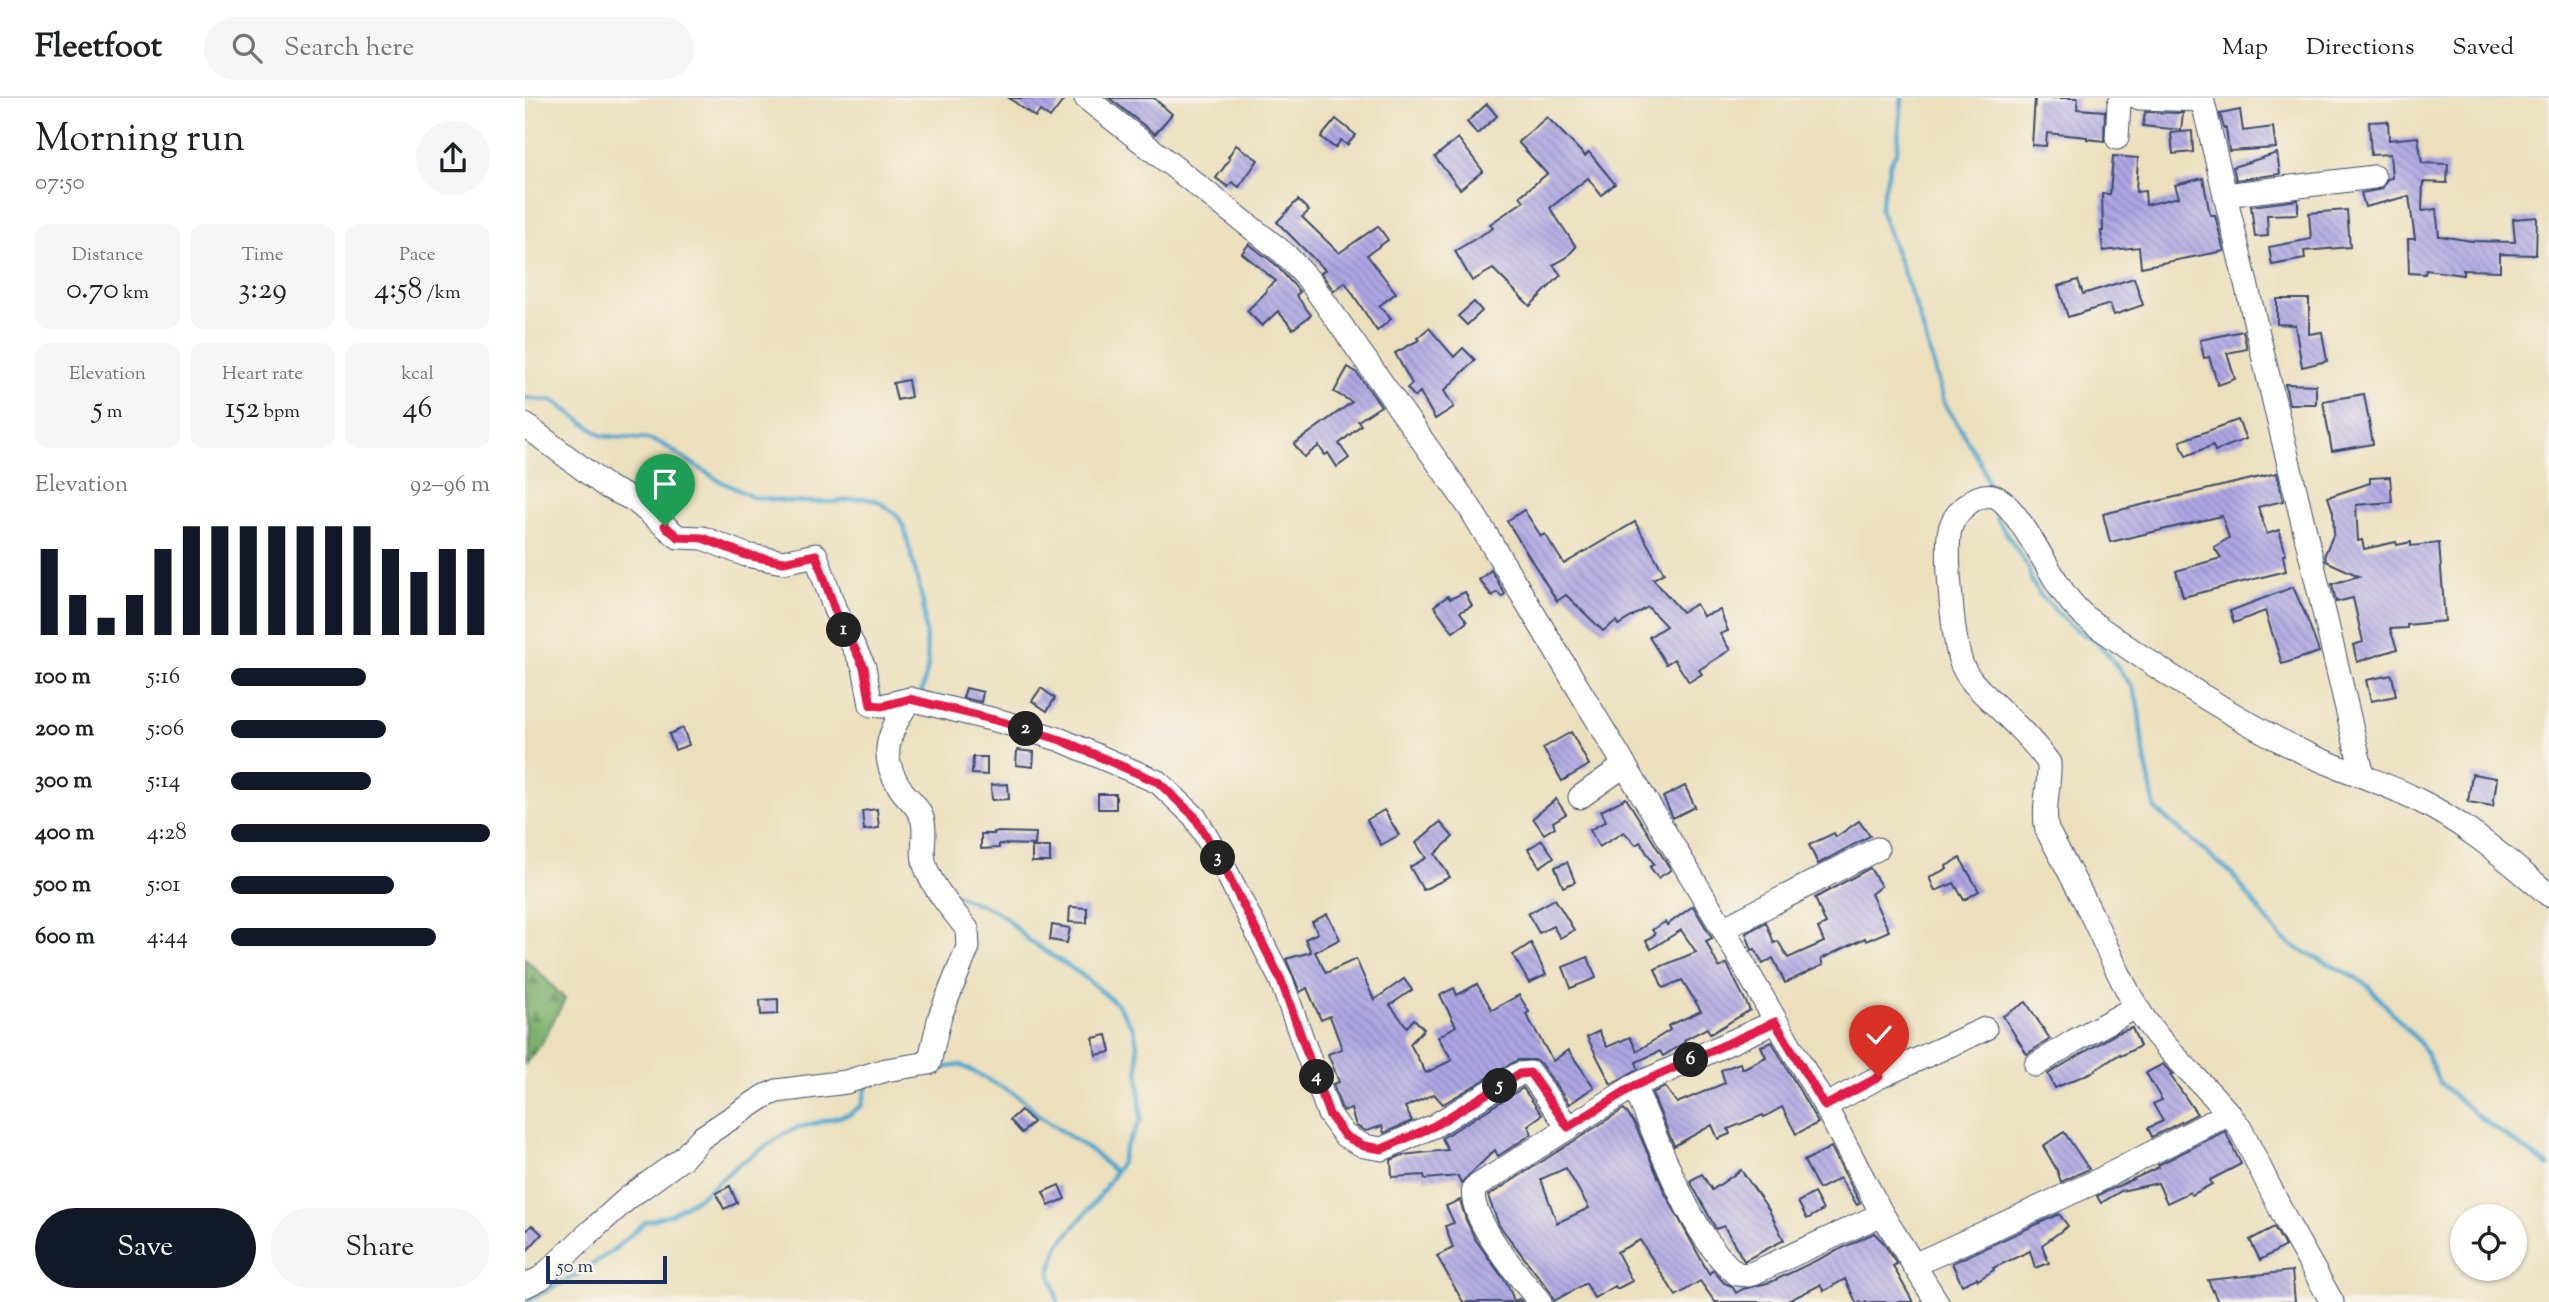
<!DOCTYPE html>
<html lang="en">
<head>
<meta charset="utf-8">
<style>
	body { margin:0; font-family:"Sorts Mill Goudy",serif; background:#f6f6f6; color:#202124; height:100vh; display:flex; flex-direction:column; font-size:26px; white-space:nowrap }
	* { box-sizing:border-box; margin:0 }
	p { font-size:23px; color:#757577 }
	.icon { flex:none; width:38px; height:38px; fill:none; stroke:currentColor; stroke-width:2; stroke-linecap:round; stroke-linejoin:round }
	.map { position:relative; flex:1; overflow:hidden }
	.sheet { display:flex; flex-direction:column; background:#fff; width:525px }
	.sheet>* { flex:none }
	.tools { position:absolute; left:1925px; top:1106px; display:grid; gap:14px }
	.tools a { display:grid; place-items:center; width:77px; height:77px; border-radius:50%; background:#fff; box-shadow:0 2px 5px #0004; font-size:35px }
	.scale { position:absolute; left:21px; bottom:18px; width:121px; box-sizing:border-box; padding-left:7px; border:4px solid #1b2f5e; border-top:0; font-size:19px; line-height:24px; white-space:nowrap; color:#1b2f5e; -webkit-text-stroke:5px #f7f3e8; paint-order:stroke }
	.pin { position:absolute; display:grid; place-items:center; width:60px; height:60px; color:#fff; margin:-72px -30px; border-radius:50% 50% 50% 0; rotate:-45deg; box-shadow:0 0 7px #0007 }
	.pin .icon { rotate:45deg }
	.km { position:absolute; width:35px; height:35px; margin:-18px; border-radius:50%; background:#222; color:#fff; font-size:19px; line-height:35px; text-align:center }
	.round { display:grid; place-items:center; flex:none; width:74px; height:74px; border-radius:37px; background:#f6f6f6 }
	.overview { display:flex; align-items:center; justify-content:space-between; height:119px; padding:0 35px }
	h1 { font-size:38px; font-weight:600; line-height:52px }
	.metrics { display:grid; grid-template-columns:repeat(3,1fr); gap:10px; height:119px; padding:7px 35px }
	.metrics div { display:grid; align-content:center; border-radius:14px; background:#f6f6f6; text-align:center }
	.metrics b { font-size:30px; font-weight:600 }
	.metrics small { font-size:19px; font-weight:400 }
	.metrics p { font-size:19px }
	.chart { height:196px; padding:14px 35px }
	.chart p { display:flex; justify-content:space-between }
	.chart svg { width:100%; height:126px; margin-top:7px; stroke:#111827; stroke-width:6 }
	.action { display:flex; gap:14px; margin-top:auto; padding:14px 35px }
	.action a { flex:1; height:80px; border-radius:42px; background:#111827; color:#fff; font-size:28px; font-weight:600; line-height:80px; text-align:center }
	.action a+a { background:#f6f6f6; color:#202124 }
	ul { padding:0 35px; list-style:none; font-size:23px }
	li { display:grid; grid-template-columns:112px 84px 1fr; align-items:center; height:52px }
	li i { height:18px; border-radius:9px; background:#111827 }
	header { display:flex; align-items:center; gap:42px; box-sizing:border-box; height:98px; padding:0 35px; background:#fff; border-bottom:2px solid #e0e0e0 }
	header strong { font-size:33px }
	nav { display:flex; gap:38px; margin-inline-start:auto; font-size:24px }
	.search { width:490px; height:63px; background:#f6f6f6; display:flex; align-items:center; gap:18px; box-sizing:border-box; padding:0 24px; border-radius:38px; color:#757577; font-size:26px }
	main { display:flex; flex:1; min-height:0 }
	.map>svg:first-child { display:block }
	.forest { fill:url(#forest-firs); stroke:#4c7065; stroke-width:2 }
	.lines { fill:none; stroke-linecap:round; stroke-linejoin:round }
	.stream { stroke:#51a6cd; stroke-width:4.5 }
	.building { fill:url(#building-back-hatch); fill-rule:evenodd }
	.minor-casing { stroke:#3a496c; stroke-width:25 }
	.minor { stroke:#fff; stroke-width:23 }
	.route-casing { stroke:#fff; stroke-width:14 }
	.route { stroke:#e11d48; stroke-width:9 }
</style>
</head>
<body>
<header>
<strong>Fleetfoot</strong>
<div class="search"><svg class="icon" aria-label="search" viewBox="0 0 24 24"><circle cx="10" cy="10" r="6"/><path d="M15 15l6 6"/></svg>Search here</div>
<nav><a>Map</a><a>Directions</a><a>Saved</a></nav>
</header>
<main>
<section class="sheet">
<div class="overview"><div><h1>Morning run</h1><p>07:50</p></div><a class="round"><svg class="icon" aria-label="share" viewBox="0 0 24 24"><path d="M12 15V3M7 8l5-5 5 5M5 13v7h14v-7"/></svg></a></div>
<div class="metrics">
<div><p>Distance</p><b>0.70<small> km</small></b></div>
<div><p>Time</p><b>3:29</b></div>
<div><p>Pace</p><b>4:58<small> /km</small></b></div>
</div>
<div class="metrics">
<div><p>Elevation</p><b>5<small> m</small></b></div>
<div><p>Heart rate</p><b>152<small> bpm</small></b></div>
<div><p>kcal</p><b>46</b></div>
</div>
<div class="chart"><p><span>Elevation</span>92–96 m</p>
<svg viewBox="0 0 160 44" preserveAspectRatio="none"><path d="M5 44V14M15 44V30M25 44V38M35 44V30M45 44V14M55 44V6M65 44V6M75 44V6M85 44V6M95 44V6M105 44V6M115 44V6M125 44V14M135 44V22M145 44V14M155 44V14"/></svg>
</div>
<ul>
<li><b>100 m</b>5:16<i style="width:52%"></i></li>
<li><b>200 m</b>5:06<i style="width:60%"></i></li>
<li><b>300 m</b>5:14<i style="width:54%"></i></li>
<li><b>400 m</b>4:28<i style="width:100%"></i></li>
<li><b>500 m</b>5:01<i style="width:63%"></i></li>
<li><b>600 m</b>4:44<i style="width:79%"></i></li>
</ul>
<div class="action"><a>Save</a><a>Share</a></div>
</section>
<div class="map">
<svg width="2024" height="1204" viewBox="0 0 2024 1204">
	<defs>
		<pattern id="forest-firs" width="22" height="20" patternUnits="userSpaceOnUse" patternTransform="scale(1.75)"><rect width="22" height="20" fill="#7eb16c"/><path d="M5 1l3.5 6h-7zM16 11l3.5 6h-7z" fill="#66905c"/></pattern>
		<pattern id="building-back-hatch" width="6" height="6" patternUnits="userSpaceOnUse" patternTransform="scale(1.75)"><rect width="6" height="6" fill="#aea6e3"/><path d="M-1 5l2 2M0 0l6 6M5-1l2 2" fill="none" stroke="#8d88bb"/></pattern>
	</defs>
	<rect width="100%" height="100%" fill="#f7f3e8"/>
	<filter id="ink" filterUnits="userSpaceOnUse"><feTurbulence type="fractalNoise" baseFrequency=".0143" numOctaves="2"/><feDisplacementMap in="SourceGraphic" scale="14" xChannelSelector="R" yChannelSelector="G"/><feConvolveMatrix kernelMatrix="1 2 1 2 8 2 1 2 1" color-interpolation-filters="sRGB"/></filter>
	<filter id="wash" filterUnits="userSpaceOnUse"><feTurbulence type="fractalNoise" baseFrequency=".00686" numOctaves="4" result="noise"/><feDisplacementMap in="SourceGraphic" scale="28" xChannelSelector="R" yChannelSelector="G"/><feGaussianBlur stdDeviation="1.57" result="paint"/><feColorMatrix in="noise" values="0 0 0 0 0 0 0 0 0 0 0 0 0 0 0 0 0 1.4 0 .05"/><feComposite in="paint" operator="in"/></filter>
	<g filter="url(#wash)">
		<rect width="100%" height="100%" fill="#ebdfbc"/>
		<polygon class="forest" points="0,860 40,901 15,948 0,966"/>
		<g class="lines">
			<g class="stream">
				<polyline points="1377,0 1372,53 1365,66 1355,111 1393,214 1420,307 1437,333 1458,370 1464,390"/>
				<polyline points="0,300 29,303 77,338 123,341 137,346 193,382 227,399 267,404 309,404 339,400 353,403 372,417 379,429 398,504 403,568 396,597"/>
				<polyline points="1469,409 1472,421 1503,469 1507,484 1515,497 1546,528 1571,544 1582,555 1608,590 1613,606 1618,650 1630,711 1707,776 1755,839 1768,848 1830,879 1843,888 1894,944 1902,956 1914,984 1954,1019 2024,1068"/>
				<polyline points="426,795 469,812 481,820 503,842 557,877 593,907 609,932 612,946 616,1022 600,1050 596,1065 574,1099 534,1147 525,1174 533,1204"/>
				<polyline points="410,971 436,967 488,995 502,1005 514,1018 568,1054 590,1074"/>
				<polyline points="0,1204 50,1178 87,1153 120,1124 146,1116 176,1098 213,1067 259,1036 272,1030 325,1016 337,1007 342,988"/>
			</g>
		</g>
		<g id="blocks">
			<g class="building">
				<polygon points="484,0 540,0 525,20 515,13 510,19"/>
				<polygon points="584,0 629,0 647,16 630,36"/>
				<polygon points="1510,0 1553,0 1552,11 1580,13 1579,43 1562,41 1562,39 1522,35 1521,48 1507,47"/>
				<polygon points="962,6 972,18 952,36 942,24"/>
				<polygon points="1715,12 1718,33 1748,29 1751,50 1704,53 1701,30 1699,30 1695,16"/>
				<polygon points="1620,14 1658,15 1656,32 1618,28"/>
				<polygon points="1022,19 1060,58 1064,54 1090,86 1076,97 1063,80 1025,110 1051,149 1041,160 1028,167 1036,177 1005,208 968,171 947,183 930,153 968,130 965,126 999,103 995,98 1022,76 993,44"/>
				<polygon points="811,21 831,37 822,47 816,42 810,50 796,39"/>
				<polygon points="1863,23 1864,42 1893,39 1897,65 1923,66 1922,85 1898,84 1897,113 1911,111 1914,138 1947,143 1990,144 1988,121 2012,119 2011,157 1975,156 1975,173 1938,172 1938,177 1901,172 1900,176 1884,175 1883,141 1890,141 1884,98 1840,109 1836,95 1857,91 1862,81 1867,80 1865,56 1846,57 1844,24"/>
				<polygon points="1667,33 1668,54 1648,56 1646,35"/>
				<polygon points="933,40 958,73 935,91 910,59"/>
				<polygon points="711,47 733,62 714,89 707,84 703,89 691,80 705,61 703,59"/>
				<polygon points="1752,55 1755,76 1711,82 1708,69"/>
				<polygon points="1588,58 1613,60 1611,94 1620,93 1621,107 1654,99 1650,87 1678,80 1685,117 1690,117 1699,153 1616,169 1614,149 1578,153 1576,133 1578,133 1577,96 1585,96"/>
				<polygon points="773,102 784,113 777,119 814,155 853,128 863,142 842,157 871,195 854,208 866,221 852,233 820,184 809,193 796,175 800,172 752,124"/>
				<polygon points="1773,102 1773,116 1742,117 1743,138 1730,139 1726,108"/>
				<polygon points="1822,112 1825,149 1779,153 1780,161 1747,167 1744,149 1786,141 1784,115"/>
				<polygon points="724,146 750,166 775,194 771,197 786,217 768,231 753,213 737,228 722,213 742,193 741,191 751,183 717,155"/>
				<polygon points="1609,180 1618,207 1589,217 1585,206 1543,219 1533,188 1553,182 1558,196"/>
				<polygon points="1752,201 1784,201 1784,236 1797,234 1802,263 1777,269 1770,227 1752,226"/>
				<polygon points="949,204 957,213 942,227 933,218"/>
				<polygon points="904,230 929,259 938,250 950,262 919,293 929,309 910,321 895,294 890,299 882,290 887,286 870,255 894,242 892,240"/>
				<polygon points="1718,233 1722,251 1702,255 1710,281 1693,287 1684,259 1679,260 1675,242"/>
				<polygon points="823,269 831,274 856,308 833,323 836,327 814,346 824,360 812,369 803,355 800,357 794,348 779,359 769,346 827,304 809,294"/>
				<polygon points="383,282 386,299 372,302 368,285"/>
				<polygon points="1760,286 1791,287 1791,306 1764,306"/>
				<polygon points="1839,296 1848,346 1807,353 1798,303"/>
				<polygon points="1713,322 1721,341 1690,353 1688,347 1661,358 1655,343"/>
				<polygon points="1752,375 1758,403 1733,409 1742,436 1754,432 1761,456 1758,457 1761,473 1658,499 1651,473 1696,460 1689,449 1704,440 1697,418 1585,444 1578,416"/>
				<polygon points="1865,379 1867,404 1831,407 1833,443 1837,442 1839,451 1871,444 1872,447 1886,444 1886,448 1914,445 1920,523 1882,527 1882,530 1865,531 1872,551 1832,564 1828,547 1838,544 1828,500 1811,504 1807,486 1834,478 1801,463 1800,456 1809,435 1808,414 1803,399 1845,385 1845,380"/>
				<polygon points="999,412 1016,438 1020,436 1039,466 1110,424 1139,475 1128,481 1157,514 1171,506 1178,518 1195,512 1203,533 1195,536 1205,552 1174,572 1177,576 1164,584 1149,561 1141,566 1124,539 1141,528 1123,509 1093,527 1091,523 1078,533 1041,497 1032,503 982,423"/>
				<polygon points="966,472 980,496 977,499 972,494 967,498 954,482"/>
				<polygon points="1768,489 1782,520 1794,554 1757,566 1740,513 1709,525 1705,513"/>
				<polygon points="940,494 947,508 935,514 942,524 928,534 909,508 923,498 925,501"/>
				<polygon points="1867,577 1871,598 1846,603 1841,582"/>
				<polygon points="441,590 458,594 456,604 438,600"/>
				<polygon points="516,590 530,600 522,613 507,603"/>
				<polygon points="158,630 164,647 150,652 144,636"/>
				<polygon points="1046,634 1064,667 1037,683 1018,650"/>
				<polygon points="492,652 509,654 508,669 491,667"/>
				<polygon points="448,659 462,659 462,677 447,676"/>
				<polygon points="1947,676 1972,680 1968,708 1943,704"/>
				<polygon points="483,686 484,701 467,702 466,687"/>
				<polygon points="1160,688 1170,709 1148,720 1138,699"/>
				<rect x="573" y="696" width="18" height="15"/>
				<polygon points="1101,700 1146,772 1133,780 1125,769 1129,766 1115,744 1111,747 1099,734 1074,749 1065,732 1081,723 1076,713"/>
				<polygon points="1031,701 1041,716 1028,724 1030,729 1019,736 1008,720"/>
				<polygon points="352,711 354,730 339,732 337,713"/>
				<polygon points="859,712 874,737 856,747 842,722"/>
				<polygon points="1334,723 1345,738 1293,766 1284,747 1309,735 1311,739"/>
				<polygon points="915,724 928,739 910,756 925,779 898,792 885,769 901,760 891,745"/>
				<polygon points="469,734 511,735 510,747 474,746 474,750 456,751 456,736 469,736"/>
				<polygon points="1017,742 1029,759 1015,769 1003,751"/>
				<rect x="507" y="749" width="18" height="15"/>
				<polygon points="1435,760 1454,793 1439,802 1429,785 1410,793 1404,779 1422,771 1421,768"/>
				<polygon points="1042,764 1050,784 1038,789 1030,769"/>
				<polygon points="1345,770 1356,788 1346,796 1364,833 1341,843 1340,840 1296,861 1298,867 1260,885 1248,860 1238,866 1230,851 1227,852 1221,835 1241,824 1249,845 1253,843 1263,860 1299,844 1293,830 1301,826 1290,800"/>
				<polygon points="1030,801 1049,832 1035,840 1028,828 1014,835 1003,816"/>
				<polygon points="1168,808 1187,840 1181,843 1194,870 1202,866 1225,912 1185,936 1182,930 1159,942 1160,944 1138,958 1135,953 1111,964 1113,971 1086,986 1062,939 1074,933 1082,949 1105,939 1112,953 1145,932 1143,928 1176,913 1157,882 1138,890 1130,871 1171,854 1156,832 1126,851 1121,843 1130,836 1127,832 1140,824 1142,827"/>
				<polygon points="545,809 562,810 562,825 544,824"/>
				<polygon points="802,816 815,841 790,854 801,875 831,861 849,902 879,881 887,892 865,907 882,929 889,921 899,931 885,946 901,975 927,962 913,939 931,928 915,897 929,890 932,897 952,886 967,912 994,897 1004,914 1001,916 1028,963 1043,952 1069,989 1044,1006 1016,966 1010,962 993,962 918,1006 909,996 880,1009 887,1023 859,1035 857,1028 841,1033 831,1028 826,1011 819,1013 816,1009 808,986 814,984 803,956 817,951 805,918 796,922 782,890 775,894 761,861 786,854 780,841 793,835 787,824"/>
				<polygon points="527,827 545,830 542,845 525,842"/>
				<polygon points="1006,845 1021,877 1004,885 988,857"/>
				<polygon points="1063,859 1071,880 1046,890 1038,869"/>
				<polygon points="253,901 253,916 236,917 235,902"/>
				<polygon points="1501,904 1525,941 1502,956 1478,918"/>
				<polygon points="1607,930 1615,948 1596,958 1595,956 1567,974 1530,990 1523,976 1592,935"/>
				<polygon points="582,937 586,954 571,957 568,940"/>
				<polygon points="1247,944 1293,1025 1271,1036 1257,1009 1239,1019 1238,1017 1203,1031 1205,1036 1193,1041 1187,1027 1149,1048 1127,995 1140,989 1152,1005 1200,985 1196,972 1215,965 1217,971 1241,959 1236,948"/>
				<polygon points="1638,966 1647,976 1645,977 1672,1016 1627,1039 1623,1030 1638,1023 1628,1006 1637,1002 1621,975"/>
				<polygon points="998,990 1017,1017 1003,1027 1007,1036 973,1058 970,1052 936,1085 933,1078 900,1081 899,1077 867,1079 866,1062 878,1057 923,1052 917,1040"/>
				<path d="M1099,1011l11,15 30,69 44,81 4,-4 11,13 8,3 4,7 7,-4 28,-7 103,-49 9,9 14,22 -4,2 20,36h-57l-11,-23 -21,12 -4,-6 -34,17h-71l-15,-21 -24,15 -36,-56 -23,12 15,29 -15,8 -2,-3 -21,12 -8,-15 -32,18 -3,-8 -52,-68 -11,-29zM1041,1070l23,40 -32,15 -16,-44z"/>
				<polygon points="496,1012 508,1024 497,1035 485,1022"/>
				<polygon points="1700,1033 1716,1066 1685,1082 1687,1086 1667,1097 1665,1094 1642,1105 1633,1085 1596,1093 1576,1105 1572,1098 1634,1069 1633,1067"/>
				<polygon points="1539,1034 1564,1071 1536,1084 1532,1072 1518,1048"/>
				<polygon points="1306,1049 1335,1105 1332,1107 1315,1080 1294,1091 1279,1063"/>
				<polygon points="1216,1072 1244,1112 1259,1142 1219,1163 1199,1128 1191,1131 1165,1083 1177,1076 1187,1092"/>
				<polygon points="534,1087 540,1101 524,1108 518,1094"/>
				<polygon points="205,1088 212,1105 199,1111 191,1095"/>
				<polygon points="1289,1095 1298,1112 1282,1121 1273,1104"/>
				<polygon points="935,1102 941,1122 950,1141 983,1187 989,1203 994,1201 997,1204 938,1204 912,1158 928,1150 920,1128 929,1125 921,1108"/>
				<polygon points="1534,1116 1543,1128 1517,1147 1524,1165 1510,1170 1505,1153 1468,1170 1469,1172 1453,1182 1452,1180 1437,1187 1427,1165"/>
				<polygon points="7,1127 17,1136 0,1155 0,1134"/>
				<polygon points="1749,1129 1760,1148 1735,1162 1725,1142"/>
				<polygon points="1767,1173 1770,1204 1693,1204 1683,1182"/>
			</g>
		</g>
	</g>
	<g filter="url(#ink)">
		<use href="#blocks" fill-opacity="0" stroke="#3a496c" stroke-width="2"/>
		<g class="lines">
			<g class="minor-casing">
				<g id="minor">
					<polyline points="561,0 760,156 784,182 945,410 1198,831 1300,1008 1357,1116 1412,1204"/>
					<polyline points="1614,0 1677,2"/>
					<polyline points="1677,0 1838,678"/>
					<polyline points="1592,40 1594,6 1598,0"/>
					<polyline points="1700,97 1849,79"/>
					<polyline points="0,327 82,389 109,402 153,439 178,440 221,457 258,464 291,457 310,512 339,569 346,607 357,608 385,601 478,624 536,642 633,684 670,719 701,773 756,882 804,1016 820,1038 839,1048 857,1051 909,1028 994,976 1005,975 1043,1029"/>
					<polyline points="1055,699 1100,667"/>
					<polyline points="1198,831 1352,751"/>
					<polyline points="1511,967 1549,943 1611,909"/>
					<path d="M1109,988c25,56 56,151 103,188l12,1 133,-61"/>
					<polyline points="1300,1008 1354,979 1460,931"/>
					<polyline points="1389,1167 1572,1083 1704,1015"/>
					<path d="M0,1188l16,-8 49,-46 38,-34 55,-40 18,-20 62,-41 14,-6 69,-9 40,-12 43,-7 11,-47 28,-69 -1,-18c-14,-19 -38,-44 -43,-68 -3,-14 3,-29 -2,-43 -3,-10 -12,-18 -19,-26 -27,-37 -14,-59 7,-93"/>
					<path d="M1015,1204c-18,-23 -73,-83 -66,-114l160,-102 141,-64"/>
					<path d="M1807,1204l-43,-76 -49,-98c-27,-38 -65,-66 -92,-104 -23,-32 -37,-68 -54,-104 -14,-30 -31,-60 -47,-90 -5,-21 3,-44 2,-67 -19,-26 -42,-47 -65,-69 -9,-9 -17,-17 -22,-29 -9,-21 -17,-114 -12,-136 4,-16 25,-37 43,-33 22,5 56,77 71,97 9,13 20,24 33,33 64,45 141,95 212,129 34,15 70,26 103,42 51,24 94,62 137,98"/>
				</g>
			</g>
			<use href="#minor" class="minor"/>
		</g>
	</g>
	<g class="lines" filter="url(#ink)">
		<g class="route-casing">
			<polyline id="route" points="140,428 153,439 178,440 221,457 258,464 291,457 310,512 339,569 346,607 357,608 385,601 478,624 536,642 633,684 670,719 701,773 756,882 804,1016 820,1038 839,1048 857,1051 909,1028 994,976 1005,975 1043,1029 1109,988 1250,924 1300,1008 1354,979"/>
		</g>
		<use href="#route" class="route"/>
	</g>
</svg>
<div class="tools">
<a><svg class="icon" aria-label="locate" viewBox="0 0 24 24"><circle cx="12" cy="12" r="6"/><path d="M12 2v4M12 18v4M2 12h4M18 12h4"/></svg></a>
</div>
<div class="scale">50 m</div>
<div class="pin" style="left:140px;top:428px;background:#1e9e55"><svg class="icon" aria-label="arrive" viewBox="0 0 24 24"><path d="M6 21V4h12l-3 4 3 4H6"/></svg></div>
<div class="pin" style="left:1354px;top:979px;background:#d93025"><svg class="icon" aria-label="check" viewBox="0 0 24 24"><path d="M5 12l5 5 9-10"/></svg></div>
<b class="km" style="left:319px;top:532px">1</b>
<b class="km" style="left:501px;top:631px">2</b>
<b class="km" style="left:693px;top:760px">3</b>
<b class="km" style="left:792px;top:979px">4</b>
<b class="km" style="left:975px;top:988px">5</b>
<b class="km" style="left:1166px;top:962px">6</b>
</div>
</main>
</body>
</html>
